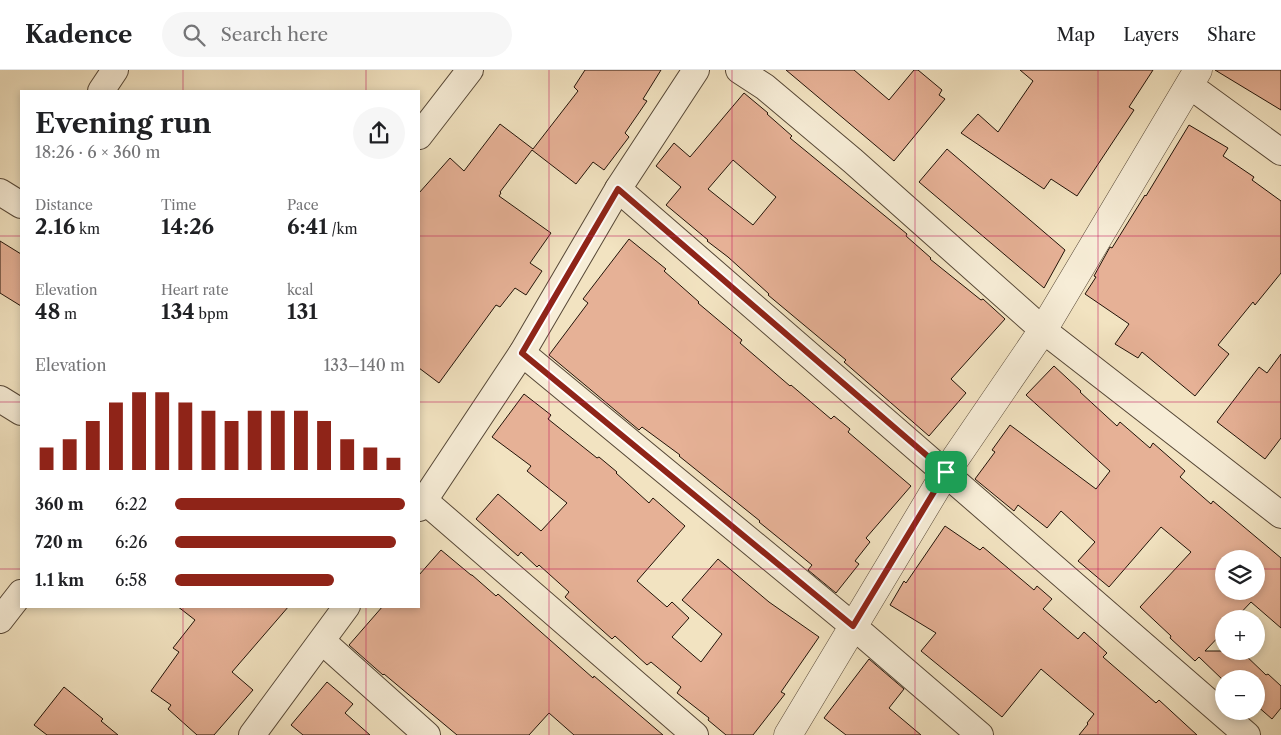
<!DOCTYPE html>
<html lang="en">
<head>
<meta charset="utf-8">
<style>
	body { margin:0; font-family:"Libre Caslon Text",serif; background:#f6f6f6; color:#202124; height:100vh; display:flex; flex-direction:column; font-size:19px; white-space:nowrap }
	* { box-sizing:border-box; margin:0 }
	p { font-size:16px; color:#757577 }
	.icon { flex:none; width:28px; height:28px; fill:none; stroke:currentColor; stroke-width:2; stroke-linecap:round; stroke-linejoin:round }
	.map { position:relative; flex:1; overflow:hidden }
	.side { position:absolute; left:20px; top:20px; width:400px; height:518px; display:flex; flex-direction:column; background:#fff; border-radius:0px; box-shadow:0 2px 8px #0003 }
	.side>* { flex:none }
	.buttons { position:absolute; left:1215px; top:480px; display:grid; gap:10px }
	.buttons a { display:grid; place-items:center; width:50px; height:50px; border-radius:50%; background:#fff; box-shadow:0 2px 8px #0003; font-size:25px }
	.pin { position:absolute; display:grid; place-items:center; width:42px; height:42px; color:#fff; margin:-21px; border-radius:10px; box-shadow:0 2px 8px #0006 }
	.round { display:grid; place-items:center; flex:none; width:52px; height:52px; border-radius:26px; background:#f6f6f6 }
	.summary { display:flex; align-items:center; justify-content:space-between; height:85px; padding:0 15px }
	h1 { font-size:28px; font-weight:700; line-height:38px }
	.figures { display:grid; grid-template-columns:repeat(3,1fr); gap:8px; height:85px; padding:5px 15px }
	.figures div { display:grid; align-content:center }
	.figures b { font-size:21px; font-weight:700 }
	.figures small { font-size:14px; font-weight:400 }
	.figures p { font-size:14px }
	.chart { height:140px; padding:10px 15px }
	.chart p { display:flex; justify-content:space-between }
	.chart svg { width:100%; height:90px; margin-top:5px; stroke:#8f2418; stroke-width:6 }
	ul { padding:0 15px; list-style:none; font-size:16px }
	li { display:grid; grid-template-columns:80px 60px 1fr; align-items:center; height:38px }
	li i { height:12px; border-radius:6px; background:#8f2418 }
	header { display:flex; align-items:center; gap:30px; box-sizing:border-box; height:70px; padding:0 25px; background:#fff; border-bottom:1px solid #e0e0e0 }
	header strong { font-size:24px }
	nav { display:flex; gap:28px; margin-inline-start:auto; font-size:18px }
	.search { width:350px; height:45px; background:#f6f6f6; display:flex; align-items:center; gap:12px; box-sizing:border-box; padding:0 18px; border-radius:28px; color:#757577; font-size:19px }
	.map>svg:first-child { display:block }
	.building { fill:#e6b196; stroke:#221308; fill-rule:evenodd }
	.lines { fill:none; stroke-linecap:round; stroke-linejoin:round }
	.minor-casing { stroke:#564736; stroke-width:28 }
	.tertiary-casing { stroke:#564736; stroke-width:29 }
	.minor { stroke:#f7edd7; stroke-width:26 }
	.tertiary { stroke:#f7edd7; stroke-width:28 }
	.route-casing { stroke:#fff; stroke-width:10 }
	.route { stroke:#8f2418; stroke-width:6 }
	.grid { fill:none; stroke:#c2185b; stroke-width:1; stroke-opacity:0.55 }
</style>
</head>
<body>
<header>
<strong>Kadence</strong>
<div class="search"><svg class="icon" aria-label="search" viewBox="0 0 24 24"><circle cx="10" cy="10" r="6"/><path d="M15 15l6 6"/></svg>Search here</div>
<nav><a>Map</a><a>Layers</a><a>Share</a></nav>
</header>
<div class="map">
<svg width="1281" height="665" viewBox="0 0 1281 665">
	<rect width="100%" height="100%" fill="#f2e3c1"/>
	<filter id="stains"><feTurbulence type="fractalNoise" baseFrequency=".004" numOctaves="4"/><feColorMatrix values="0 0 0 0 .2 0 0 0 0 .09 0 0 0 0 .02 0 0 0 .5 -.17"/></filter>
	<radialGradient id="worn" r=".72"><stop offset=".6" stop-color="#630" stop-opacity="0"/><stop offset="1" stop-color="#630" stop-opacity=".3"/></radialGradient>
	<g class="building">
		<polygon points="585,0 661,0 643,29 647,31 625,63 629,67 604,100 593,92 576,114 532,80 500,122 501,123 499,126 551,163 530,193 542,201 526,225 515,218 500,237 496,235 439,313 419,298 419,123 450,88 464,101 500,54 533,79 578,21 574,17"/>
		<polygon points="786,0 854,0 889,30 914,0 918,0 942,20 939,25 945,29 894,91"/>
		<polygon points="1020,0 1153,0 1129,37 1134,40 1077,126 1051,109 1044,119 961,63 978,44 998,62 1033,11"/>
		<polygon points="1215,0 1281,0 1281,40"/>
		<path d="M744,23l24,20 -1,1 25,22 -2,2 117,96 -1,2 25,22 -1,1 51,41 2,-1 22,20 -54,60 15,14 -37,43 -85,-74 2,-2 -78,-65 1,-1 -41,-37 -21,-16 1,-1 -42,-35 15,-18 -25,-21 18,-23 16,14zM733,90l43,37 -23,28 -45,-36z"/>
		<polygon points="1189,55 1228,78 1223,86 1254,107 1252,110 1281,131 1281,203 1255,235 1253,232 1218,275 1229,284 1195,326 1142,282 1138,288 1115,274 1129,254 1085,224 1096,207 1094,206 1110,177 1112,178 1145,125 1146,126"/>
		<polygon points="947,79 1065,180 1044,218 919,112"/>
		<polygon points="629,169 666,199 664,201 699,232 698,233 742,270 740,273 790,316 791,315 831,349 834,346 850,359 848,362 911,416 866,468 870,472 855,491 859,494 836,523 808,500 812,495 759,452 760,451 679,386 680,385 642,357 639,360 549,285 588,233 583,229"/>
		<polygon points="0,171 21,184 21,236 0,223"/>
		<polygon points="1281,284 1281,368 1265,389 1217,352 1259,297 1267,303"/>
		<path d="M1054,296l27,25 -1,1 37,34 3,-4 30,26 3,-5 32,28 -5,6 31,27 2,-3 68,57v70l-30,-26 -16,17h-11v12l-19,20h36l25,24 2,-1 13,12v22l-9,11 -16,-14v-26l-32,-1v3l-25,-24 -4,4 -25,-23 1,-2 -31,-29 51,-55 -30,-25 -52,60 -31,-26 17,-19 -34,-31 -14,17 -29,-23 -4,6 -39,-32 20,-27 -3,-2 18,-25 86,64 14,-18 -84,-76zM1224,489h32v32h-32z"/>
		<polygon points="524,324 551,345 548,349 597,388 599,387 617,402 616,403 649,433 653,428 685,456 637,511 667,537 672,532 689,548 672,567 701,592 722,564 682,530 718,489 769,532 819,567 781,622 785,624 753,665 726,665 708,650 709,648 677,623 681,617 651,592 647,595 615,566 612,569 565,527 569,522 539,495 537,497 521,482 518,486 476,449 498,424 541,461 567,433 527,401 531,396 492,367"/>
		<polygon points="945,456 980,480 983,477 1034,520 1037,516 1052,529 1043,539 1078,569 1084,562 1107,583 1103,587 1156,633 1159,630 1197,665 1079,665 1088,654 1087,653 1094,644 1041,599 1002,647 921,581 936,563 890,535 904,511 906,513"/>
		<polygon points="441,480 471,505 472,505 496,526 498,524 593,608 594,606 663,665 574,665 549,643 529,665 457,665 384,604 383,605 349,575 383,536 419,536 419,505"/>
		<polygon points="177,536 289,536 232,602 253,620 214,665 197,665 168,639 171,635 151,621 179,582 173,578 195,550"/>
		<polygon points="869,589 904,619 889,638 921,665 846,665 824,648"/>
		<polygon points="327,612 353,634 345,643 370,665 303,665 291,655"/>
		<polygon points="64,617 103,649 101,651 118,665 47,665 34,655"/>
	</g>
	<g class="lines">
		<g class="minor-casing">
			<g id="minor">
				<polyline points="739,0 765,17 853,91 1043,260 1281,445"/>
				<polyline points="1189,15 1281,82"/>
				<polyline points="101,21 115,0"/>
				<polyline points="419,66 470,0"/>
				<polyline points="618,119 1247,665"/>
				<polyline points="0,122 21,135"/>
				<polyline points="522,283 853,556 980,665"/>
				<polyline points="0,329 21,342"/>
				<polyline points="419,426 695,665"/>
				<polyline points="419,438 522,283 618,119 696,0"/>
				<polyline points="0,550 21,523"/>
				<polyline points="322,571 427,665"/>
				<polyline points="252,665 347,536"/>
			</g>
		</g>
		<g class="tertiary-casing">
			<polyline id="tertiary" points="788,665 946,402 1043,260 1198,0"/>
		</g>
		<use href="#minor" class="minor"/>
		<use href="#tertiary" class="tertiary"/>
	</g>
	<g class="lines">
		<g class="route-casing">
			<polygon id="route" points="618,119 946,402 853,556 522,283"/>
		</g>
		<use href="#route" class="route"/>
	</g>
	<path class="grid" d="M183,0v21M366,0v21M549,0v665M732,0v665M915,0v665M1098,0v665M0,166h21M419,166h862M0,332h21M419,332h862M0,499h21M419,499h805M1256,499h25M183,536v129M366,536v129"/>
	<rect width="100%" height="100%" filter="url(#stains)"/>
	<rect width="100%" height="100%" fill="url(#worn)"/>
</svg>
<div class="buttons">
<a><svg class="icon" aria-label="layers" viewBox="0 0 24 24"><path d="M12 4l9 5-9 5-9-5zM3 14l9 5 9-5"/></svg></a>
<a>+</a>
<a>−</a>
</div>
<div class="pin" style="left:946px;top:402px;background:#1e9e55"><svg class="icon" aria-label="arrive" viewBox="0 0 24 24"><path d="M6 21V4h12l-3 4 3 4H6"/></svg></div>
<section class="side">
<div class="summary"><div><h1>Evening run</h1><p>18:26 · 6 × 360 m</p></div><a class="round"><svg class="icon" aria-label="share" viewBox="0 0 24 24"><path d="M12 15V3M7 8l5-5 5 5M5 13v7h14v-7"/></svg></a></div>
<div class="figures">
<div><p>Distance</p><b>2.16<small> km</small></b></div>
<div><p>Time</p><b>14:26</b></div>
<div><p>Pace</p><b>6:41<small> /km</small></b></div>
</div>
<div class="figures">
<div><p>Elevation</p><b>48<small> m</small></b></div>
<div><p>Heart rate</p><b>134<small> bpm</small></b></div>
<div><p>kcal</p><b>131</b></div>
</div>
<div class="chart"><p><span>Elevation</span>133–140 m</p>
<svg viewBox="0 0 160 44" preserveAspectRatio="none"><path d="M5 44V33M15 44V29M25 44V20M35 44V11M45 44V6M55 44V6M65 44V11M75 44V15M85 44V20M95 44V15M105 44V15M115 44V15M125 44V20M135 44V29M145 44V33M155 44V38"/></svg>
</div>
<ul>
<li><b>360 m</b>6:22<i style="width:100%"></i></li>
<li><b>720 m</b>6:26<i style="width:96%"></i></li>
<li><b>1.1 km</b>6:58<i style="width:69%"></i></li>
</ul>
</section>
</div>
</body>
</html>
